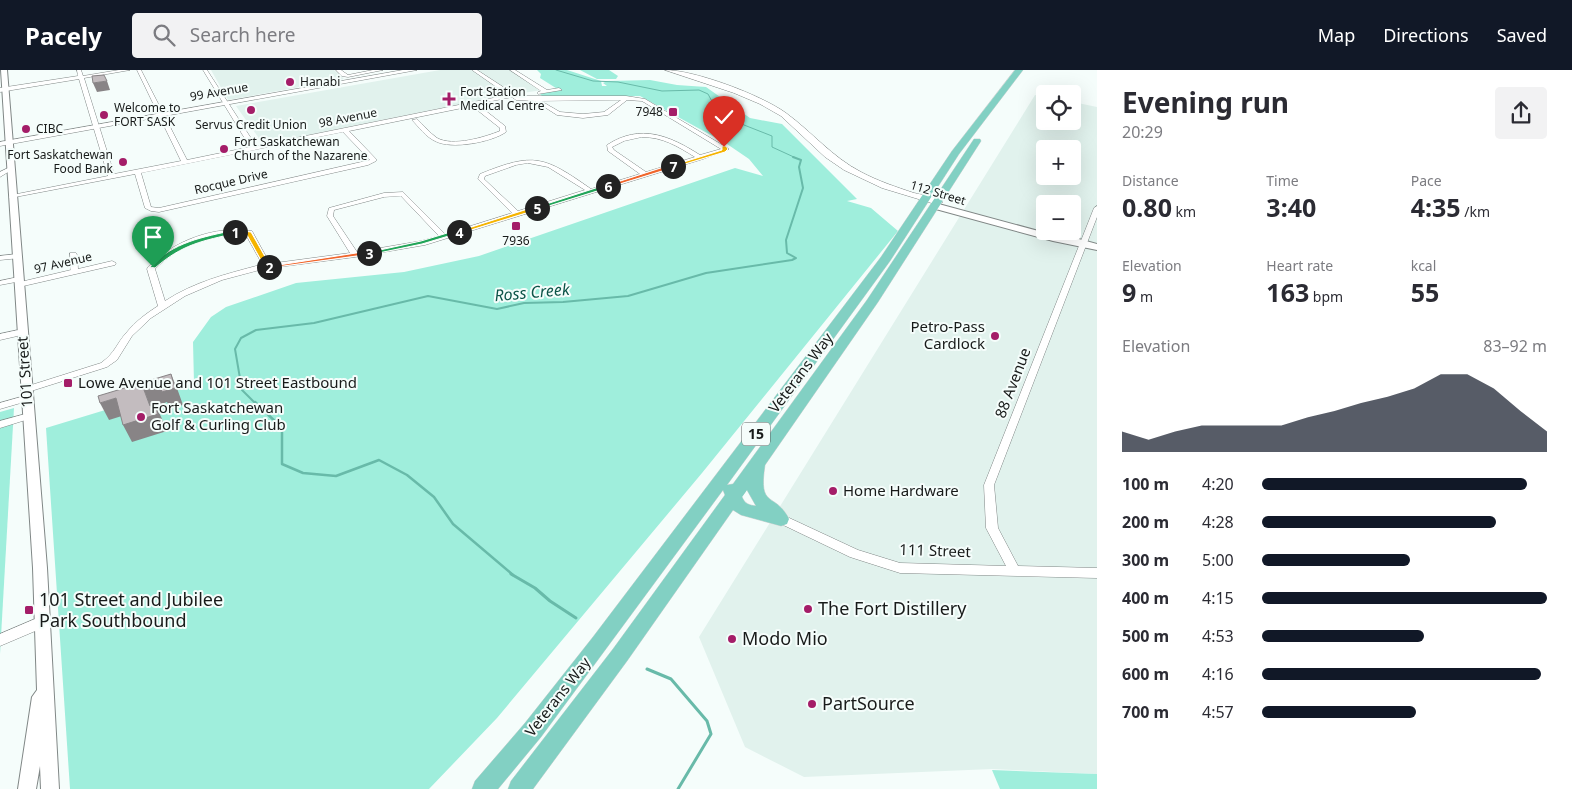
<!DOCTYPE html>
<html lang="en">
<head>
<meta charset="utf-8">
<style>
	body { margin:0; font-family:"Noto Sans",sans-serif; background:#f2f2f3; color:#2b2b33; height:100vh; display:flex; flex-direction:column; font-size:19px; white-space:nowrap }
	* { box-sizing:border-box; margin:0 }
	p { font-size:16px; color:#7c7c81 }
	.icon { flex:none; width:28px; height:28px; fill:none; stroke:currentColor; stroke-width:2; stroke-linecap:round; stroke-linejoin:round }
	.map { position:relative; flex:1; overflow:hidden }
	.drawer { display:flex; flex-direction:column; background:#fff; width:475px }
	.drawer>* { flex:none }
	.tools { position:absolute; left:1036px; top:15px; display:grid; gap:10px }
	.tools a { display:grid; place-items:center; width:45px; height:45px; border-radius:5px; background:#fff; box-shadow:0 5px 20px #0002; font-size:25px }
	.pin { position:absolute; display:grid; place-items:center; width:42px; height:42px; color:#fff; margin:-51px -21px; border-radius:50% 50% 50% 0; rotate:-45deg; box-shadow:0 0 5px #0007 }
	.pin .icon { rotate:45deg }
	.km { position:absolute; width:25px; height:25px; margin:-12px; border-radius:50%; background:#222; color:#fff; font-size:14px; line-height:25px; text-align:center }
	.round { display:grid; place-items:center; flex:none; width:52px; height:52px; border-radius:5px; background:#f2f2f3 }
	.summary { display:flex; align-items:center; justify-content:space-between; height:85px; padding:0 25px }
	h1 { font-size:28px; font-weight:700; line-height:38px }
	.figures { display:grid; grid-template-columns:repeat(3,1fr); gap:8px; height:85px; padding:5px 25px }
	.figures div { display:grid; align-content:center }
	.figures b { font-size:25px; font-weight:700 }
	.figures small { font-size:14px; font-weight:400 }
	.figures p { font-size:14px }
	.chart { height:140px; padding:10px 25px }
	.chart p { display:flex; justify-content:space-between }
	.chart svg { width:100%; height:90px; margin-top:5px; fill:#111827; opacity:.7 }
	ul { padding:0 25px; list-style:none; font-size:16px }
	li { display:grid; grid-template-columns:80px 60px 1fr; align-items:center; height:38px }
	li i { height:12px; border-radius:6px; background:#111827 }
	header { display:flex; align-items:center; gap:30px; box-sizing:border-box; height:70px; padding:0 25px; background:#111827; color:#fff }
	header strong { font-size:24px }
	nav { display:flex; gap:28px; margin-inline-start:auto; font-size:18px }
	.search { width:350px; height:45px; background:#f2f2f3; display:flex; align-items:center; gap:12px; box-sizing:border-box; padding:0 18px; border-radius:5px; color:#7c7c81; font-size:19px }
	main { display:flex; flex:1; min-height:0 }
	.map>svg:first-child { display:block }
	.built { fill:#e1f2ed; fill-rule:evenodd }
	.green { fill:#9feedc }
	.lines { fill:none; stroke-linecap:round; stroke-linejoin:round }
	.stream-far3 { stroke:#68baa9; stroke-width:1 }
	.stream-far2 { stroke:#68baa9; stroke-width:2 }
	.stream-far1 { stroke:#68baa9; stroke-width:2.5 }
	.stream { stroke:#68baa9; stroke-width:3 }
	.minor-casing { stroke:#808786; stroke-width:1 }
	.tertiary-casing { stroke:#808786; stroke-width:2 }
	.secondary-casing { stroke:#808786; stroke-width:1 }
	.primary-casing { stroke:#d5d6d6; stroke-width:1 }
	.minor { fill:#fff; fill-rule:evenodd }
	.tertiary { fill:#fff; fill-rule:evenodd }
	.secondary { fill:#fff; fill-rule:evenodd }
	.primary { fill:#82d0c3; fill-rule:evenodd }
	.shaded-wall { fill:#888486 }
	.building { fill:#c3bcbf; stroke:#888486 }
	.split-1 { fill:#22a559; stroke:#fff }
	.split-2 { fill:#f5b400; stroke:#fff }
	.split-3 { fill:#f0652b; stroke:#fff }
	.split-4 { fill:#22a559; stroke:#fff }
	.split-5 { fill:#f5b400; stroke:#fff }
	.split-6 { fill:#22a559; stroke:#fff }
	.split-7 { fill:#f0652b; stroke:#fff }
	.split-8 { fill:#f5b400; stroke:#fff }
	.poi-dot { fill:#a41d68; stroke:#f5fdfb; stroke-width:2 }
	.labels { text-anchor:middle; stroke-width:4; stroke-linejoin:round; paint-order:stroke }
	.far-poi-label { font-size:12px; fill:#181b1a; stroke:#f5fdfb; text-anchor:start }
	.far-street-label { font-size:12px; fill:#181b1a; stroke:#f5fdfb }
	.shield { fill:#f5fdfb; stroke:#5a5f5e; stroke-width:1 }
	.shield-label { font-size:14px; font-weight:bold; fill:#181b1a }
	.poi-label { font-size:15px; fill:#181b1a; stroke:#f5fdfb; text-anchor:start }
	.street-label { font-size:15px; fill:#181b1a; stroke:#f5fdfb }
	.water-label { font-size:16px; font-style:italic; fill:#0c5448; stroke:#f5fdfb }
	.near-poi-label { font-size:18px; fill:#181b1a; stroke:#f5fdfb; text-anchor:start }
</style>
</head>
<body>
<header>
<strong>Pacely</strong>
<div class="search"><svg class="icon" aria-label="search" viewBox="0 0 24 24"><circle cx="10" cy="10" r="6"/><path d="M15 15l6 6"/></svg>Search here</div>
<nav><a>Map</a><a>Directions</a><a>Saved</a></nav>
</header>
<main>
<div class="map">
<svg width="1097" height="719" viewBox="0 0 1097 719">
	<rect width="100%" height="100%" fill="#f5fdfb"/>
	<g class="built">
		<polygon points="211,0 334,0 344,9 228,30"/>
		<polygon points="440,0 515,0 543,20 501,26 263,74 236,36"/>
		<path d="M1035,25l10,2v24h27l1,-19 24,5v667l-105,-5 -188,8 -59,-30 -46,-110zM1045,79h27v27h-27zM1045,134h27v27h-27z"/>
	</g>
	<g class="green">
		<polygon points="537,0 567,0 601,11 602,16 607,16 603,13 607,11 650,10 677,15 706,17 750,48 782,54 857,129 847,131 871,138 898,161 702,403 497,648 429,719 70,719 46,358 194,313 193,272 211,247 226,237 296,213 404,202 479,186 735,98 763,106 749,89 727,74 640,26 543,27 540,24 559,20 540,8 541,4"/>
		<polygon points="580,0 609,0 618,6 616,9 597,9"/>
		<polygon points="14,338 0,584 0,342"/>
		<polygon points="992,700 1097,704 1097,719 1000,719"/>
	</g>
	<g class="lines">
		<polyline class="stream-far3" points="556,0 593,11 618,12 662,21 699,20 708,24 715,37 726,42 744,55 772,66 772,77 796,88"/>
		<polyline class="stream-far2" points="256,334 242,320 235,279 241,268 256,260 314,253 428,226 497,239 524,233 563,232 628,226 706,203 792,190 796,188 787,183 786,170 803,118 799,97 801,90 793,87"/>
		<polyline class="stream-far1" points="255,332 282,358 282,394 303,403 336,406 379,390 407,405 434,427 453,454 513,505"/>
		<g class="stream">
			<polyline points="511,504 535,518 550,531 576,548"/>
			<polyline points="647,599 671,609 707,651 711,664 678,719"/>
		</g>
		<g class="minor-casing">
			<g id="minor">
				<path d="M77,0h4l2,6 36,-6h11l-46,8 30,96 67,-13 -44,-91h4l46,90 63,-13 -47,-77h4l49,76 252,-51 -36,-25h5l40,26h109l19,3 84,50 -26,10 -278,86 -70,12 -92,12 -41,11 -37,16 -34,22 -19,18 -15,24 -10,7 -79,25 -3,-1 -2,-2 2,-2 76,-24c15,-11 15,-19 26,-31 9,-11 20,-19 31,-26l-11,-37 1,-2c25,-26 67,-42 104,-36l17,31 -1,2 82,-11 -23,-37 2,-8 55,-15 19,-1 42,42 67,-21 -34,-34 2,-5c54,-22 64,-18 111,15l49,-15 -32,-23 -1,-6c34,-22 63,-9 93,10l21,-6 -79,-48 -15,-1 -19,15 -25,3 -26,-3 -22,-14 -19,-1 -4,-3 -35,7 28,22 1,6c-14,10 -55,18 -71,9 -9,-4 -16,-14 -23,-21l5,-1c6,6 13,14 20,19 16,9 48,-1 63,-7v-3l-28,-22 -123,25 27,28v2l-8,4 -209,47 -8,-1 -6,-3 -10,-34 -125,24 -1,-1 3,-2 96,-19 -29,-97 -79,13v-4l78,-12zM621,30l-17,12 -21,2 -23,-2 -19,-11zM343,62l27,28 -211,48 -8,-1 -10,-34zM642,67c21,0 35,9 53,20l-49,15 -32,-22 -2,-3 12,-6zM528,93l20,4 37,23 -67,21 -34,-32 1,-3 31,-11zM401,126l38,40 -18,5 -64,11 -24,-36 1,-6 50,-13zM237,164l9,1 15,27 -1,3c-34,9 -66,17 -95,36l-10,-32c22,-23 51,-33 82,-35z"/>
				<polygon points="336,0 341,0 348,5 373,0 383,0 348,7 342,6"/>
				<polygon points="510,0 515,0 547,20 559,18 562,20 538,24 538,22 541,21"/>
				<polygon points="8,98 13,99 0,107 0,102"/>
				<polygon points="1097,136 1097,147 994,415 998,458 1018,496 1097,498 1097,508 900,503 850,487 777,452 775,449 777,446 781,445 785,446 858,480 900,493 1006,496 986,458 984,415 1094,138"/>
				<polygon points="70,183 76,183 77,185 78,199 112,191 116,193 115,195 19,217 15,215 16,213 71,200"/>
				<polygon points="17,184 21,186 20,188 0,190 0,186"/>
				<polygon points="18,207 21,207 21,211 0,215 0,211"/>
				<polygon points="23,259 27,262 26,264 0,270 0,264"/>
				<polygon points="28,325 31,326 33,328 31,330 0,339 0,333"/>
				<polygon points="29,343 34,346 32,348 0,358 0,351"/>
				<polygon points="42,546 47,548 48,552 47,556 0,576 0,564"/>
			</g>
		</g>
		<g class="tertiary-casing">
			<g id="tertiary">
				<polygon points="1,0 7,0 47,498 59,719 41,719 40,696 36,719 18,719 32,627 37,620 33,498"/>
				<polygon points="935,133 1057,166 1075,168 1097,174 1097,180 1053,171 932,138 932,134"/>
			</g>
		</g>
		<g class="secondary-casing">
			<g id="secondary">
				<polygon points="403,0 417,0 0,76 0,72"/>
				<path d="M665,0c30,0 96,25 121,43 26,19 46,44 75,59 17,9 35,15 53,21 9,2 22,3 29,9l-5,3 -56,-17 -38,-18 -19,-13 -44,-41 -21,-12 -26,-11z"/>
			</g>
		</g>
		<g class="primary-casing">
			<path id="primary" d="M1015,0h8l-64,84 -69,107 -163,224 6,-1 134,-184 107,-161h6l1,2 -103,161 -113,163c-7,45 10,26 24,54l-2,5 -6,2 -40,-11 -8,-5 -106,151 -94,128h-25l3,-8 102,-132 112,-154 -2,-5 -182,247 -43,52h-26l3,-8 50,-58 68,-86 288,-380 71,-106zM747,420l9,16c-7,-1 -11,-2 -14,-9z"/>
		</g>
		<use href="#minor" class="minor"/>
		<use href="#tertiary" class="tertiary"/>
		<use href="#secondary" class="secondary"/>
		<use href="#primary" class="primary"/>
	</g>
	<g class="shaded-wall">
		<polygon points="107,11 110,20 97,22 93,13"/>
		<polygon points="171,304 178,321 183,335 170,338 167,332 156,336 163,351 167,361 132,372 123,355 150,336 144,320 160,316"/>
		<polygon points="116,328 125,345 109,350 100,333"/>
	</g>
	<g class="building">
		<polygon points="104,5 107,11 93,13 92,6"/>
		<polygon points="171,304 175,318 162,322 160,316 144,320 150,336 155,334 158,344 123,355 116,328 100,333 98,326"/>
	</g>
	<path class="split-1" d="M235,160l2,3c-35,8 -54,11 -82,35l-5,-1c23,-25 53,-30 85,-37z"/>
	<polygon class="split-2" points="235,160 251,162 268,192 267,195 271,195 271,198 261,199 262,192 247,165 233,163"/>
	<polygon class="split-3" points="369,181 371,184 269,198 266,197"/>
	<polygon class="split-4" points="457,160 462,162 422,174 369,185 366,183 421,171"/>
	<polygon class="split-5" points="537,136 539,139 461,163 456,162"/>
	<polygon class="split-6" points="608,114 610,117 539,139 534,138"/>
	<polygon class="split-7" points="673,94 675,97 610,117 605,116"/>
	<polygon class="split-8" points="722,76 726,76 728,79 725,82 675,97 671,96 722,80"/>
	<g class="poi-dot">
		<circle cx="290" cy="12" r="5"/>
		<path d="M446.5 21.5h5v5h5v5h-5v5h-5v-5h-5v-5h5z"/>
		<circle cx="251" cy="40" r="5"/>
		<rect x="668" y="37" width="10" height="10" rx="2.5"/>
		<circle cx="104" cy="45" r="5"/>
		<circle cx="26" cy="59" r="5"/>
		<circle cx="224" cy="79" r="5"/>
		<circle cx="123" cy="92" r="5"/>
		<rect x="511" y="151" width="10" height="10" rx="2.5"/>
		<circle cx="995" cy="266" r="5"/>
		<rect x="63" y="308" width="10" height="10" rx="2.5"/>
		<circle cx="141" cy="347" r="5"/>
		<circle cx="833" cy="421" r="5"/>
		<circle cx="808" cy="539" r="5"/>
		<rect x="24" y="535" width="10" height="10" rx="2.5"/>
		<circle cx="732" cy="569" r="5"/>
		<circle cx="812" cy="634" r="5"/>
	</g>
	<g class="labels">
		<g class="far-poi-label">
			<text x="300" y="16">Hanabi</text>
			<text x="460" y="26">Fort Station<tspan x="460" dy="14">Medical Centre</tspan></text>
			<text x="114" y="42">Welcome to<tspan x="114" dy="14">FORT SASK</tspan></text>
			<text x="663" y="46" text-anchor="end">7948</text>
			<text x="251" y="59" text-anchor="middle">Servus Credit Union</text>
			<text x="36" y="63">CIBC</text>
			<text x="234" y="76">Fort Saskatchewan<tspan x="234" dy="14">Church of the Nazarene</tspan></text>
			<text x="113" y="89" text-anchor="end">Fort Saskatchewan<tspan x="113" dy="14">Food Bank</tspan></text>
			<text x="516" y="175" text-anchor="middle">7936</text>
		</g>
		<g class="far-street-label">
			<text transform="translate(219 22) rotate(-10)" y="4">99 Avenue</text>
			<text transform="translate(348 48) rotate(-11)" y="4">98 Avenue</text>
			<text transform="translate(231 112) rotate(-13)" y="4">Rocque Drive</text>
			<text transform="translate(938 123) rotate(17)" y="4">112 Street</text>
			<text transform="translate(63 193) rotate(-13)" y="4">97 Avenue</text>
		</g>
		<rect class="shield" x="742" y="352.5" width="28" height="23" rx="4"/>
		<g class="shield-label">
			<text x="756" y="369">15</text>
		</g>
		<g class="poi-label">
			<text x="985" y="262" text-anchor="end">Petro-Pass<tspan x="985" dy="17">Cardlock</tspan></text>
			<text x="78" y="318">Lowe Avenue and 101 Street Eastbound</text>
			<text x="151" y="343">Fort Saskatchewan<tspan x="151" dy="17">Golf &amp; Curling Club</tspan></text>
			<text x="843" y="426">Home Hardware</text>
		</g>
		<g class="street-label">
			<text transform="translate(25 302) rotate(-94)" y="5">101 Street</text>
			<text transform="translate(801 303) rotate(-53)" y="5">Veterans Way</text>
			<text transform="translate(1013 313) rotate(-69)" y="5">88 Avenue</text>
			<text transform="translate(935 481) rotate(2)" y="5">111 Street</text>
			<text transform="translate(558 627) rotate(-52)" y="5">Veterans Way</text>
		</g>
		<g class="water-label">
			<text transform="translate(532 222) rotate(-5)" y="6">Ross Creek</text>
		</g>
		<g class="near-poi-label">
			<text x="39" y="536">101 Street and Jubilee<tspan x="39" dy="21">Park Southbound</tspan></text>
			<text x="818" y="545">The Fort Distillery</text>
			<text x="742" y="575">Modo Mio</text>
			<text x="822" y="640">PartSource</text>
		</g>
	</g>
</svg>
<div class="tools">
<a><svg class="icon" aria-label="locate" viewBox="0 0 24 24"><circle cx="12" cy="12" r="6"/><path d="M12 2v4M12 18v4M2 12h4M18 12h4"/></svg></a>
<a>+</a>
<a>−</a>
</div>
<div class="pin" style="left:153px;top:197px;background:#1e9e55"><svg class="icon" aria-label="arrive" viewBox="0 0 24 24"><path d="M6 21V4h12l-3 4 3 4H6"/></svg></div>
<div class="pin" style="left:724px;top:77px;background:#d93025"><svg class="icon" aria-label="check" viewBox="0 0 24 24"><path d="M5 12l5 5 9-10"/></svg></div>
<b class="km" style="left:235px;top:162px">1</b>
<b class="km" style="left:269px;top:197px">2</b>
<b class="km" style="left:369px;top:183px">3</b>
<b class="km" style="left:459px;top:162px">4</b>
<b class="km" style="left:537px;top:138px">5</b>
<b class="km" style="left:608px;top:116px">6</b>
<b class="km" style="left:673px;top:96px">7</b>
</div>
<section class="drawer">
<div class="summary"><div><h1>Evening run</h1><p>20:29</p></div><a class="round"><svg class="icon" aria-label="share" viewBox="0 0 24 24"><path d="M12 15V3M7 8l5-5 5 5M5 13v7h14v-7"/></svg></a></div>
<div class="figures">
<div><p>Distance</p><b>0.80<small> km</small></b></div>
<div><p>Time</p><b>3:40</b></div>
<div><p>Pace</p><b>4:35<small> /km</small></b></div>
</div>
<div class="figures">
<div><p>Elevation</p><b>9<small> m</small></b></div>
<div><p>Heart rate</p><b>163<small> bpm</small></b></div>
<div><p>kcal</p><b>55</b></div>
</div>
<div class="chart"><p><span>Elevation</span>83–92 m</p>
<svg viewBox="0 0 160 44" preserveAspectRatio="none"><path d="M0 44V34L10 38L20 34L30 31L40 31L50 31L60 31L70 27L80 24L90 20L100 17L110 13L120 6L130 6L140 13L150 24L160 34V44z"/></svg>
</div>
<ul>
<li><b>100 m</b>4:20<i style="width:93%"></i></li>
<li><b>200 m</b>4:28<i style="width:82%"></i></li>
<li><b>300 m</b>5:00<i style="width:52%"></i></li>
<li><b>400 m</b>4:15<i style="width:100%"></i></li>
<li><b>500 m</b>4:53<i style="width:57%"></i></li>
<li><b>600 m</b>4:16<i style="width:98%"></i></li>
<li><b>700 m</b>4:57<i style="width:54%"></i></li>
</ul>
</section>
</main>
</body>
</html>
